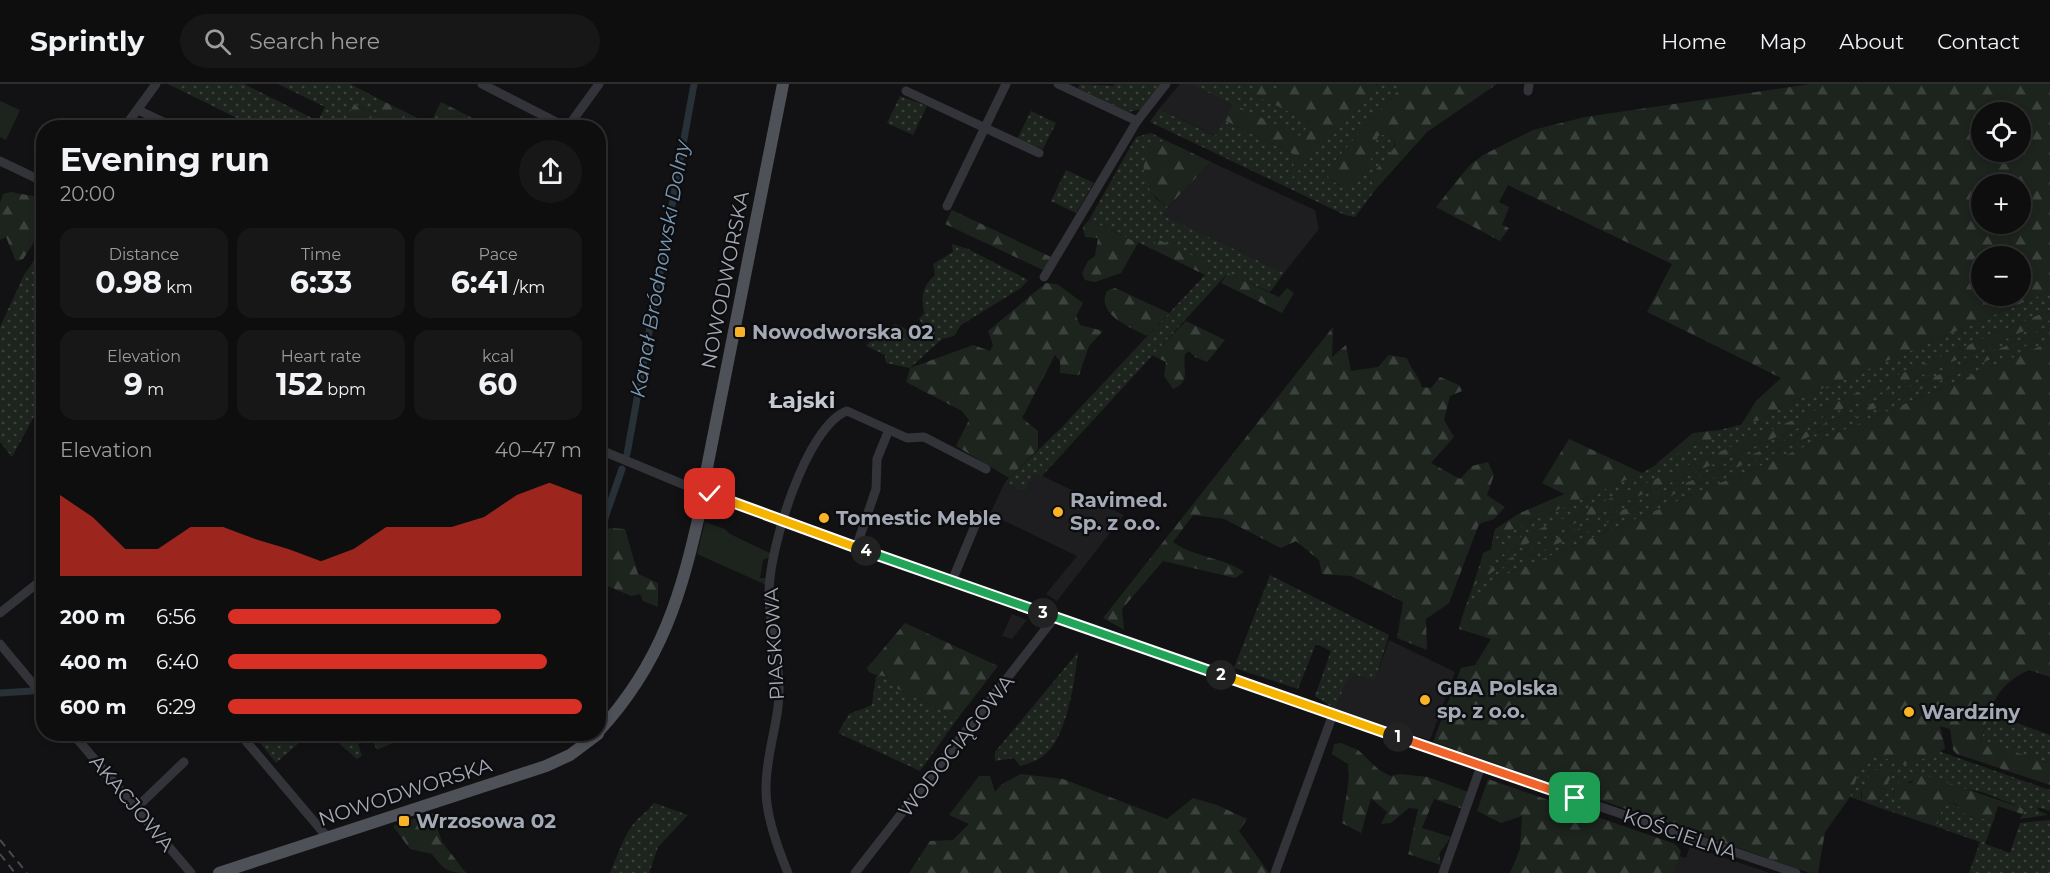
<!DOCTYPE html>
<html lang="en">
<head>
<meta charset="utf-8">
<style>
	body { margin:0; font-family:Montserrat,sans-serif; background:#171718; color:#f1f3f6; height:100vh; display:flex; flex-direction:column; font-size:22px; white-space:nowrap }
	* { box-sizing:border-box; margin:0 }
	p { font-size:20px; color:#9b9c9e }
	.icon { flex:none; width:33px; height:33px; fill:none; stroke:currentColor; stroke-width:2; stroke-linecap:round; stroke-linejoin:round }
	.map { position:relative; flex:1; overflow:hidden }
	.drawer { position:absolute; left:36px; top:36px; width:570px; height:621px; display:flex; flex-direction:column; background:#0e0e0f; border-radius:24px; box-shadow:0 3px 9px #0003,0 0 0 2px #2e2e2f }
	.drawer>* { flex:none }
	.tools { position:absolute; left:1971px; top:18px; display:grid; gap:12px }
	.tools a { display:grid; place-items:center; width:60px; height:60px; border-radius:50%; background:#0e0e0f; box-shadow:0 3px 9px #0003,0 0 0 2px #2e2e2f; font-size:30px }
	.pin { position:absolute; display:grid; place-items:center; width:51px; height:51px; color:#fff; margin:-26px; border-radius:12px; box-shadow:0 3px 9px #0006 }
	.km { position:absolute; width:30px; height:30px; margin:-15px; border-radius:50%; background:#222; color:#fff; font-size:16px; line-height:30px; text-align:center }
	.round { display:grid; place-items:center; flex:none; width:63px; height:63px; border-radius:32px; background:#171718 }
	.summary { display:flex; align-items:center; justify-content:space-between; height:102px; padding:0 24px }
	h1 { font-size:33px; font-weight:700; line-height:45px }
	.figures { display:grid; grid-template-columns:repeat(3,1fr); gap:9px; height:102px; padding:6px 24px }
	.figures div { display:grid; align-content:center; border-radius:15px; background:#171718; text-align:center }
	.figures b { font-size:30px; font-weight:700 }
	.figures small { font-size:16px; font-weight:400 }
	.figures p { font-size:16px }
	.chart { height:168px; padding:12px 24px }
	.chart p { display:flex; justify-content:space-between }
	.chart svg { width:100%; height:108px; margin-top:6px; fill:#d93025; opacity:.7 }
	ul { padding:0 24px; list-style:none; font-size:20px }
	li { display:grid; grid-template-columns:96px 72px 1fr; align-items:center; height:45px }
	li i { height:15px; border-radius:8px; background:#d93025 }
	header { display:flex; align-items:center; gap:36px; box-sizing:border-box; height:84px; padding:0 30px; background:#0e0e0f; border-bottom:2px solid #2e2e2f }
	header strong { font-size:28px }
	nav { display:flex; gap:33px; margin-inline-start:auto; font-size:21px }
	.search { width:420px; height:54px; background:#171718; display:flex; align-items:center; gap:15px; box-sizing:border-box; padding:0 21px; border-radius:33px; color:#9b9c9e; font-size:22px }
	.map>svg:first-child { display:block }
	.built { fill:#1e1e21 }
	.grass { fill:url(#grass-dots) }
	.forest { fill:url(#forest-firs); fill-rule:evenodd }
	.park { fill:#1d241e }
	.lines { fill:none; stroke-linecap:round; stroke-linejoin:round }
	.canal { stroke:#283138; stroke-width:7 }
	.minor { stroke:#333439; stroke-width:9 }
	.major { stroke:#4f5158; stroke-width:12 }
	.rail { stroke:#484a50; stroke-width:2; stroke-dasharray:8 6; stroke-linecap:butt }
	.split-1-casing { stroke:#fff; stroke-width:12 }
	.split-2-casing { stroke:#fff; stroke-width:12 }
	.split-3-casing { stroke:#fff; stroke-width:12 }
	.split-4-casing { stroke:#fff; stroke-width:12 }
	.split-5-casing { stroke:#fff; stroke-width:12 }
	.split-1 { stroke:#f0652b; stroke-width:8 }
	.split-2 { stroke:#f5b400; stroke-width:8 }
	.split-3 { stroke:#22a559; stroke-width:8 }
	.split-4 { stroke:#22a559; stroke-width:8 }
	.split-5 { stroke:#f5b400; stroke-width:8 }
	.poi-dot { fill:#f9b326; stroke:#0d0d0f; stroke-width:2 }
	.labels { text-anchor:middle; stroke-width:4.5; stroke-linejoin:round; paint-order:stroke }
	.street-label { font-size:20px; fill:#a3a9b5; stroke:#0d0d0f }
	.poi-label { font-size:20px; font-weight:bold; fill:#a3a9b5; stroke:#0d0d0f; text-anchor:start }
	.water-label { font-size:21px; font-style:italic; fill:#7897b2; stroke:#0d0d0f }
	.quarter-label { font-size:22px; font-weight:bold; fill:#c4c8d1; stroke:#0d0d0f }
</style>
</head>
<body>
<header>
<strong>Sprintly</strong>
<div class="search"><svg class="icon" aria-label="search" viewBox="0 0 24 24"><circle cx="10" cy="10" r="6"/><path d="M15 15l6 6"/></svg>Search here</div>
<nav><a>Home</a><a>Map</a><a>About</a><a>Contact</a></nav>
</header>
<div class="map">
<svg width="2050" height="789" viewBox="0 0 2050 789">
	<defs>
		<pattern id="grass-dots" width="8" height="8" patternUnits="userSpaceOnUse" patternTransform="scale(1.5)"><rect width="8" height="8" fill="#1d241e"/><path d="M2 2h.1M6 6h.1" fill="none" stroke="#3b413c" stroke-width="1.8" stroke-linecap="round"/></pattern>
		<pattern id="forest-firs" width="22" height="20" patternUnits="userSpaceOnUse" patternTransform="scale(1.5)"><rect width="22" height="20" fill="#1d241e"/><path d="M5 1l3.5 6h-7zM16 11l3.5 6h-7z" fill="#3b413c"/></pattern>
	</defs>
	<rect width="100%" height="100%" fill="#121214"/>
	<g class="built">
		<polygon points="1180,0 1191,0 1233,20 1216,52 1159,25"/>
		<polygon points="1211,78 1315,126 1319,145 1284,189 1161,131"/>
		<polygon points="1034,388 1124,431 1057,517 1046,510 1077,472 990,430 1005,398 1025,408"/>
		<polygon points="1012,530 1027,536 1012,555 1002,552"/>
		<polygon points="1389,556 1455,588 1430,656 1403,648 1396,642 1393,644 1335,625 1350,589 1375,597"/>
		<polygon points="1690,762 1770,789 1674,789 1679,772 1686,774"/>
	</g>
	<g class="grass">
		<polygon points="168,0 244,0 318,37 325,23 278,0 350,0 381,16 376,30 355,20 347,34 365,43 255,43"/>
		<polygon points="1080,0 1113,2 1115,0 1162,0 1142,25 1128,28 1078,4"/>
		<polygon points="1191,0 1275,0 1279,2 1277,5 1271,4 1254,11 1309,37 1306,48 1300,53"/>
		<path d="M1378,0h26l-81,90 17,12c37,-12 24,-22 38,-50l9,-2 8,6 -2,11 -18,20 -1,16 2,2 -21,28 -10,-2 -195,-93 9,-13 56,27 9,-16 75,37 -13,20z"/>
		<polygon points="900,12 927,22 913,51 887,39"/>
		<polygon points="1031,27 1056,39 1043,65 1017,55"/>
		<polygon points="1151,49 1167,57 1160,58 1149,104 1156,115 1168,123 1162,131 1284,189 1270,208 1228,189 1042,392 1034,389 1025,408 1005,398 1062,343 1205,191 1210,181 1157,155 1152,165 1089,136 1136,53"/>
		<polygon points="1066,86 1094,99 1076,129 1051,117"/>
		<path d="M952,160l16,5 60,31 -7,8 -60,37 -7,11 -12,3 -32,29 -24,-5 -1,-8 -19,-9 8,-8 10,-1 11,-13 26,13 7,-4 -9,-14 5,-6c-3,-18 -2,-26 11,-38l-2,-11 20,-12z"/>
		<polygon points="43,164 43,316 12,373 0,358 0,243 24,191"/>
		<polygon points="2050,207 2050,226 1491,466 1493,454 1642,389 1689,362 1717,354 1719,346 1760,336 1798,315"/>
		<polygon points="2050,236 2050,243 1494,481 1476,492 1480,480"/>
		<polygon points="2050,250 2050,258 1505,491 1463,530 1473,502 1494,487"/>
		<polygon points="1270,491 1389,551 1375,597 1350,589 1335,625 1315,612 1331,567 1316,560 1298,605 1234,584"/>
		<path d="M1078,568c-3,28 -11,88 -36,105 -6,4 -15,7 -22,9l-6,-8 -19,3v-9z"/>
		<polygon points="882,591 894,596 896,604 958,634 920,687 838,649 849,630 872,621 876,592"/>
		<polygon points="1989,629 2050,651 2050,680 1981,657"/>
		<polygon points="274,650 309,650 276,679 257,655"/>
		<polygon points="328,650 412,650 377,666 371,654 358,660 362,672 357,675"/>
		<path d="M1941,668l109,38v21l-13,-4 2,4 9,4 -28,4 5,-10 -43,-17 -68,-12 -20,7c-5,18 11,19 16,31l-33,-11 16,-35 -23,2 -9,19 1,8 -12,-4 10,-28 13,-16 31,12z"/>
		<polygon points="1952,718 1972,734 1994,735 1985,760 2010,769 2020,739 2050,736 2050,789 1969,789 1980,758 1934,742 1938,739 1942,724"/>
		<path d="M654,719l34,12 -30,32 -9,26h-39c7,-16 14,-40 27,-53 6,-6 12,-10 17,-17z"/>
	</g>
	<g class="forest">
		<polygon points="1259,0 1276,5 1279,2 1275,0 1378,0 1291,95 1286,93 1299,73 1224,36 1233,20 1300,52 1303,51 1309,37 1254,11"/>
		<polygon points="1404,0 1497,0 1427,48 1376,105 1372,99 1375,87 1395,63 1395,56 1387,50 1378,52 1368,85 1349,103 1344,104 1323,90"/>
		<path d="M1811,0h239v207l-252,108 -38,21 -19,5 15,-24 25,-23 -134,-66 25,-48 -164,-79 -9,17 10,5 -7,18 7,3 -9,13 -64,-34 33,-41 14,-11 50,-25 52,-13zM1982,28h38v40h-38zM1982,100h38v40h-38zM1982,172h38v40h-38z"/>
		<polygon points="381,16 430,40 441,18 490,43 365,43 347,34 354,20 376,30"/>
		<path d="M1167,57l44,21 -43,45c-24,-17 -31,-33 -18,-61z"/>
		<polygon points="11,108 43,114 43,145 23,175 16,177 6,153 0,156 0,119 3,110"/>
		<polygon points="952,126 1051,173 1043,186 945,140"/>
		<polygon points="1089,136 1138,159 1121,189 1095,198 1085,196 1082,189 1088,177 1095,172 1098,154 1085,153 1083,143"/>
		<polygon points="1157,155 1211,180 1205,191 1152,165"/>
		<polygon points="1228,189 1279,213 1287,204 1294,209 1282,229 1221,199"/>
		<polygon points="1046,199 1057,200 1083,219 1076,232 1080,241 1103,247 1089,262 1079,291 1060,289 1060,277 1055,271 1022,334 1038,347 1038,365 1009,394 956,362 969,336 962,327 906,298 910,284 973,261 990,267 993,261 988,247"/>
		<path d="M1115,204l54,25 -22,23c-16,-8 -52,-22 -40,-45z"/>
		<polygon points="2050,226 2050,236 1480,480 1483,469"/>
		<path d="M1186,237l39,19 -18,22 -12,-5 -6,-6 -4,3c-3,13 7,28 -12,35l-9,-13 2,-14 -14,-7z"/>
		<path d="M1333,243l-1,30 14,-12 5,26 27,-4 11,-12 18,3c4,12 10,14 15,29l9,1 9,-11 19,8 3,6 -12,5 -6,24 10,17 -23,26 29,16 12,-13 16,-4 6,13 -7,20 18,12 -11,12 -15,5 -30,79 -23,16 1,31 -30,-12 6,-36 -52,-26 -29,-2 -3,-14 -23,-19 -15,7 -57,-29 -31,-4 -20,27c22,16 50,15 71,30l-9,6 -72,-17 -41,48 2,21 -21,-12z"/>
		<polygon points="2050,243 2050,250 1494,487 1473,502 1476,492 1494,481"/>
		<path d="M2050,258v335l-21,-7c-35,16 -38,37 -48,70l69,24v21l-93,-31 -4,-4 -3,-21 -10,-3 5,22 -7,6 -34,11 -31,-11 -13,15 -10,28 -25,35 -7,41h-8l-377,-131 28,-74 14,-3 16,-26 -32,-10 4,-15 42,-39z"/>
		<polygon points="1719,346 1717,354 1689,362 1661,380 1656,380 1693,349"/>
		<polygon points="1569,355 1642,389 1493,454 1495,445 1520,429 1564,410 1542,399"/>
		<polygon points="609,444 625,445 638,490 658,499 658,523 643,517 640,510 631,512 608,502 599,519 599,460"/>
		<path d="M905,539l93,43 -40,52 -62,-30c-5,-18 -17,-8 -28,-17l-1,-3z"/>
		<path d="M1341,659l17,7 20,19 12,7 10,-2 28,3 40,15 -5,17 -29,-10 -12,29 29,9 -12,17 2,11 -33,-11 10,-45 -9,-1 -18,15 -10,1 6,-12 -16,-14 -10,35 -19,-10c2,-21 9,-38 6,-59l-16,-10 2,-10z"/>
		<polygon points="1882,684 1893,688 1877,723 1862,717 1862,706 1872,686"/>
		<polygon points="1021,690 1063,695 1167,735 1193,714 1217,721 1247,735 1239,747 1269,789 909,789 930,757 953,756 969,740 949,731 979,692 990,692 995,708 1002,700"/>
		<path d="M1922,690l103,35 -3,5 -24,-8 -4,13c-11,0 -22,1 -31,-7 -5,-4 -5,-8 -11,-10l-10,6 -4,15 -4,3 -24,-8 -17,-19 1,-12 6,-6 11,2 5,-7z"/>
		<polygon points="1488,695 1675,760 1681,767 1674,789 1510,789 1520,765 1522,732 1501,739 1477,727"/>
		<path d="M432,729l10,29 24,31c-18,0 -23,-4 -34,-19l-22,-5 -17,-23z"/>
	</g>
	<g class="park">
		<polygon points="0,17 20,26 6,56 0,53"/>
		<polygon points="705,438 725,445 730,450 770,469 770,473 763,476 760,494 767,494 766,501 697,470"/>
	</g>
	<g class="lines">
		<g class="canal">
			<polyline points="627,370 694,0"/>
			<polyline points="598,454 622,385"/>
			<polyline points="0,609 32,607"/>
		</g>
		<g class="minor">
			<polyline points="482,0 560,40 559,44"/>
			<polyline points="1058,0 1137,37"/>
			<polyline points="906,7 1039,69"/>
			<polyline points="1528,7 1529,0"/>
			<polyline points="138,26 176,44"/>
			<polyline points="124,44 156,0"/>
			<polyline points="567,44 599,0"/>
			<polyline points="0,77 44,98"/>
			<polyline points="947,122 1006,0"/>
			<polyline points="1044,193 1137,37 1166,0"/>
			<polyline points="598,365 692,404"/>
			<polyline points="710,410 856,464 1518,695 1796,789"/>
			<polyline points="856,464 876,405 877,375 888,348"/>
			<polyline points="952,497 979,432"/>
			<polyline points="0,529 44,494"/>
			<polyline points="0,560 44,613"/>
			<polyline points="73,650 191,789"/>
			<polyline points="240,650 328,754"/>
			<polyline points="135,725 184,678"/>
			<path d="M788,789c-10,-24 -22,-56 -22,-83 -1,-36 15,-71 13,-108 -2,-30 -10,-59 -10,-90 0,-43 37,-166 78,-181l60,27 17,-1 62,32"/>
			<polyline points="855,789 1055,533"/>
			<polyline points="1275,789 1333,630"/>
			<polyline points="1443,789 1481,682"/>
		</g>
		<g class="major">
			<polyline points="704,399 783,0"/>
			<polyline points="702,418 695,416 691,408 697,399 704,399"/>
			<polyline points="702,418 710,410 709,403 704,399"/>
			<path d="M598,648c65,-70 84,-140 104,-230"/>
			<polyline points="219,789 546,682 570,671 598,650"/>
		</g>
		<g class="rail">
			<polyline points="0,756 27,789"/>
			<polyline points="0,770 15,789"/>
		</g>
	</g>
	<g class="lines">
		<g class="split-1-casing">
			<polyline id="split-1" points="1398,653 1575,714"/>
		</g>
		<g class="split-2-casing">
			<polyline id="split-2" points="1221,591 1398,653"/>
		</g>
		<g class="split-3-casing">
			<polyline id="split-3" points="1043,529 1221,591"/>
		</g>
		<g class="split-4-casing">
			<polyline id="split-4" points="866,467 1043,529"/>
		</g>
		<g class="split-5-casing">
			<polyline id="split-5" points="710,410 866,467"/>
		</g>
		<use href="#split-1" class="split-1"/>
		<use href="#split-2" class="split-2"/>
		<use href="#split-3" class="split-3"/>
		<use href="#split-4" class="split-4"/>
		<use href="#split-5" class="split-5"/>
	</g>
	<g class="poi-dot">
		<rect x="734" y="242" width="12" height="12" rx="3"/>
		<circle cx="1058" cy="428" r="6"/>
		<circle cx="824" cy="434" r="6"/>
		<circle cx="1425" cy="616" r="6"/>
		<circle cx="1909" cy="628" r="6"/>
		<rect x="398" y="731" width="12" height="12" rx="3"/>
	</g>
	<g class="labels">
		<g class="street-label">
			<text transform="translate(725 196) rotate(-79)" y="7">NOWODWORSKA</text>
			<text transform="translate(774 560) rotate(-93)" y="7">PIASKOWA</text>
			<text transform="translate(956 662) rotate(-52)" y="7">WODOCIĄGOWA</text>
			<text transform="translate(405 708) rotate(-18)" y="7">NOWODWORSKA</text>
			<text transform="translate(132 719) rotate(50)" y="7">AKACJOWA</text>
			<text transform="translate(1680 750) rotate(19)" y="7">KOŚCIELNA</text>
		</g>
		<g class="poi-label">
			<text x="752" y="255">Nowodworska 02</text>
			<text x="1070" y="423">Ravimed.<tspan x="1070" dy="23">Sp. z o.o.</tspan></text>
			<text x="836" y="441">Tomestic Meble</text>
			<text x="1437" y="611">GBA Polska<tspan x="1437" dy="23">sp. z o.o.</tspan></text>
			<text x="1921" y="635">Wardziny</text>
			<text x="416" y="744">Wrzosowa 02</text>
		</g>
		<g class="water-label">
			<text transform="translate(660 185) rotate(-80)" y="7">Kanał Bródnowski Dolny</text>
		</g>
		<g class="quarter-label">
			<text x="802" y="324">Łajski</text>
		</g>
	</g>
</svg>
<div class="tools">
<a><svg class="icon" aria-label="locate" viewBox="0 0 24 24"><circle cx="12" cy="12" r="6"/><path d="M12 2v4M12 18v4M2 12h4M18 12h4"/></svg></a>
<a>+</a>
<a>−</a>
</div>
<div class="pin" style="left:1575px;top:714px;background:#1e9e55"><svg class="icon" aria-label="arrive" viewBox="0 0 24 24"><path d="M6 21V4h12l-3 4 3 4H6"/></svg></div>
<div class="pin" style="left:710px;top:410px;background:#d93025"><svg class="icon" aria-label="check" viewBox="0 0 24 24"><path d="M5 12l5 5 9-10"/></svg></div>
<b class="km" style="left:1398px;top:653px">1</b>
<b class="km" style="left:1221px;top:591px">2</b>
<b class="km" style="left:1043px;top:529px">3</b>
<b class="km" style="left:866px;top:467px">4</b>
<section class="drawer">
<div class="summary"><div><h1>Evening run</h1><p>20:00</p></div><a class="round"><svg class="icon" aria-label="share" viewBox="0 0 24 24"><path d="M12 15V3M7 8l5-5 5 5M5 13v7h14v-7"/></svg></a></div>
<div class="figures">
<div><p>Distance</p><b>0.98<small> km</small></b></div>
<div><p>Time</p><b>6:33</b></div>
<div><p>Pace</p><b>6:41<small> /km</small></b></div>
</div>
<div class="figures">
<div><p>Elevation</p><b>9<small> m</small></b></div>
<div><p>Heart rate</p><b>152<small> bpm</small></b></div>
<div><p>kcal</p><b>60</b></div>
</div>
<div class="chart"><p><span>Elevation</span>40–47 m</p>
<svg viewBox="0 0 160 44" preserveAspectRatio="none"><path d="M0 44V11L10 20L20 33L30 33L40 24L50 24L60 29L70 33L80 38L90 33L100 24L110 24L120 24L130 20L140 11L150 6L160 11V44z"/></svg>
</div>
<ul>
<li><b>200 m</b>6:56<i style="width:77%"></i></li>
<li><b>400 m</b>6:40<i style="width:90%"></i></li>
<li><b>600 m</b>6:29<i style="width:100%"></i></li>
</ul>
</section>
</div>
</body>
</html>
